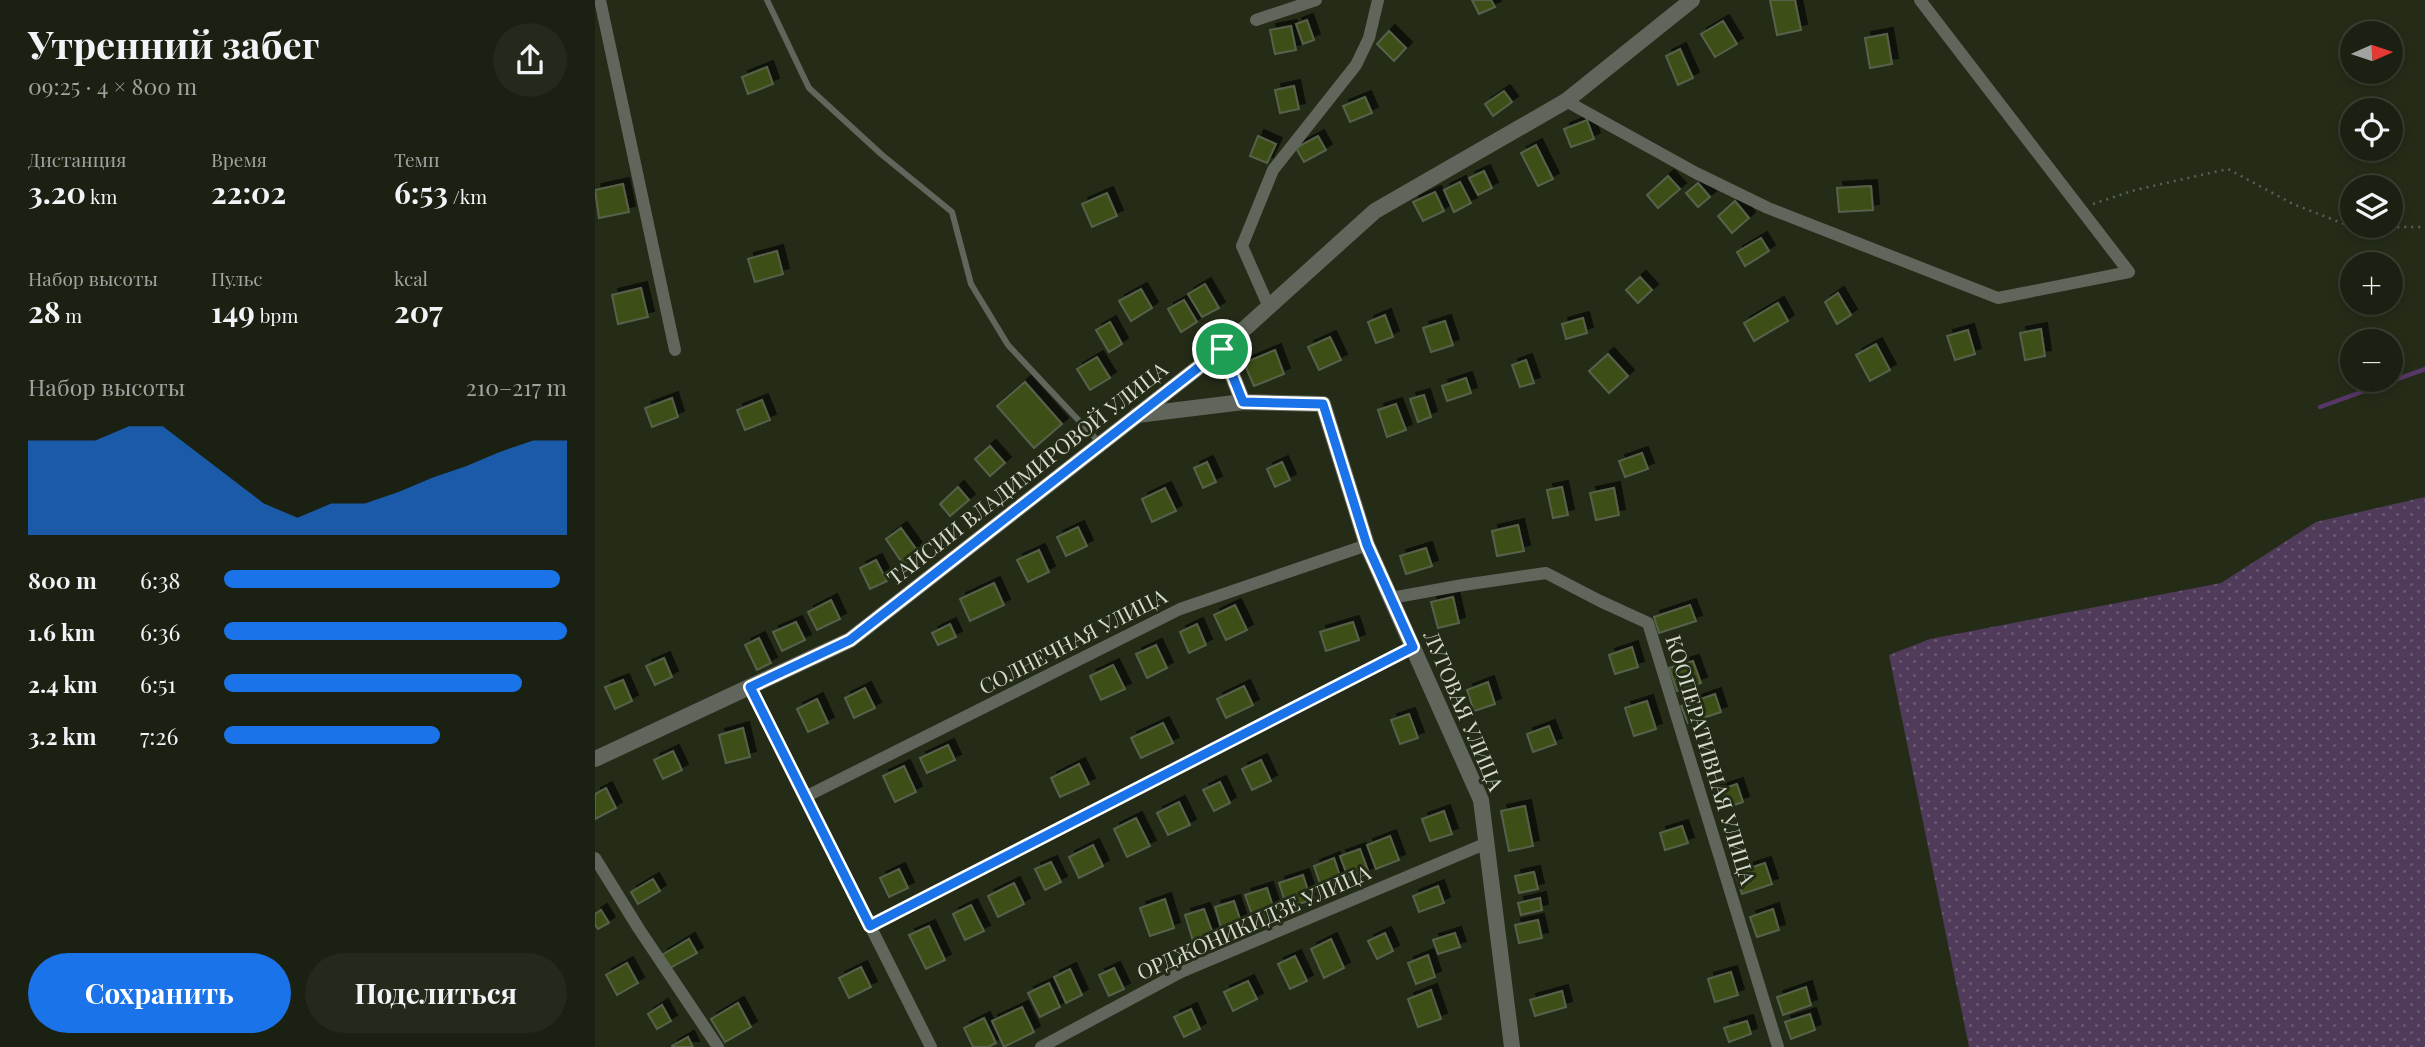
<!DOCTYPE html>
<html lang="ru">
<head>
<meta charset="utf-8">
<style>
	body { margin:0; font-family:"Playfair Display",serif; background:#24291b; color:#f1f3f6; height:100vh; display:flex; flex-direction:column; font-size:26px; white-space:nowrap }
	* { box-sizing:border-box; margin:0 }
	p { font-size:23px; color:#a0a39f }
	.icon { flex:none; width:38px; height:38px; fill:none; stroke:currentColor; stroke-width:2; stroke-linecap:round; stroke-linejoin:round }
	.map { position:relative; flex:1; overflow:hidden }
	.sheet { display:flex; flex-direction:column; background:#1b2112; width:595px }
	.sheet>* { flex:none }
	.needle { width:46px; rotate:87deg }
	.fabs { position:absolute; left:1745px; top:21px; display:grid; gap:14px }
	.fabs a { display:grid; place-items:center; width:63px; height:63px; border-radius:50%; background:#1b2112; box-shadow:0 4px 10px #0003,0 0 0 2px #393e32; font-size:35px }
	.pin { position:absolute; display:grid; place-items:center; width:60px; height:60px; color:#fff; margin:-30px; border:4px solid #fff; border-radius:50%; box-shadow:0 2px 7px #0007 }
	.round { display:grid; place-items:center; flex:none; width:74px; height:74px; border-radius:37px; background:#24291b }
	.summary { display:flex; align-items:center; justify-content:space-between; height:119px; padding:0 28px }
	h1 { font-size:38px; font-weight:700; line-height:52px }
	.stats { display:grid; grid-template-columns:repeat(3,1fr); gap:10px; height:119px; padding:7px 28px }
	.stats div { display:grid; align-content:center }
	.stats b { font-size:30px; font-weight:700 }
	.stats small { font-size:19px; font-weight:400 }
	.stats p { font-size:19px }
	.chart { height:196px; padding:14px 28px }
	.chart p { display:flex; justify-content:space-between }
	.chart svg { width:100%; height:126px; margin-top:7px; fill:#1a73e8; opacity:.7 }
	.button { display:flex; gap:14px; margin-top:auto; padding:14px 28px }
	.button a { flex:1; height:80px; border-radius:42px; background:#1a73e8; color:#fff; font-size:28px; font-weight:700; line-height:80px; text-align:center }
	.button a+a { background:#24291b; color:#f1f3f6 }
	ul { padding:0 28px; list-style:none; font-size:23px }
	li { display:grid; grid-template-columns:112px 84px 1fr; align-items:center; height:52px }
	li i { height:18px; border-radius:9px; background:#1a73e8 }
	main { display:flex; flex:1; min-height:0 }
	.map>svg:first-child { display:block }
	.grass { fill:url(#grass-dots) }
	.lines { fill:none; stroke-linecap:round; stroke-linejoin:round }
	.stream { stroke:#583667; stroke-width:4.5 }
	.building { fill:#3c5014; stroke:#58614b; stroke-width:2; filter:url(#shadow) }
	.path { stroke:#5b6251; stroke-width:2.5; stroke-dasharray:2 5; stroke-linecap:butt }
	.service { stroke:#61665c; stroke-width:6 }
	.minor { stroke:#61665c; stroke-width:12 }
	.tertiary { stroke:#61665c; stroke-width:16 }
	.route-casing { stroke:#fff; stroke-width:14 }
	.route { stroke:#1a73e8; stroke-width:9 }
	.labels { text-anchor:middle; stroke-width:6; stroke-linejoin:round; paint-order:stroke }
	.street-label { font-size:21px; fill:#d6dbcf; stroke:#242c18 }
</style>
</head>
<body>
<main>
<section class="sheet">
<div class="summary"><div><h1>Утренний забег</h1><p>09:25 · 4 × 800 m</p></div><a class="round"><svg class="icon" aria-label="share" viewBox="0 0 24 24"><path d="M12 15V3M7 8l5-5 5 5M5 13v7h14v-7"/></svg></a></div>
<div class="stats">
<div><p>Дистанция</p><b>3.20<small> km</small></b></div>
<div><p>Время</p><b>22:02</b></div>
<div><p>Темп</p><b>6:53<small> /km</small></b></div>
</div>
<div class="stats">
<div><p>Набор высоты</p><b>28<small> m</small></b></div>
<div><p>Пульс</p><b>149<small> bpm</small></b></div>
<div><p>kcal</p><b>207</b></div>
</div>
<div class="chart"><p><span>Набор высоты</span>210–217 m</p>
<svg viewBox="0 0 160 44" preserveAspectRatio="none"><path d="M0 44V11L10 11L20 11L30 6L40 6L50 15L60 24L70 33L80 38L90 33L100 33L110 29L120 24L130 20L140 15L150 11L160 11V44z"/></svg>
</div>
<ul>
<li><b>800 m</b>6:38<i style="width:98%"></i></li>
<li><b>1.6 km</b>6:36<i style="width:100%"></i></li>
<li><b>2.4 km</b>6:51<i style="width:87%"></i></li>
<li><b>3.2 km</b>7:26<i style="width:63%"></i></li>
</ul>
<div class="button"><a>Сохранить</a><a>Поделиться</a></div>
</section>
<div class="map">
<svg width="1830" height="1047" viewBox="0 0 1830 1047">
	<defs>
		<pattern id="grass-dots" width="8" height="8" patternUnits="userSpaceOnUse" patternTransform="scale(1.75)"><rect width="8" height="8" fill="#503c5a"/><path d="M2 2h.1M6 6h.1" fill="none" stroke="#685871" stroke-width="1.8" stroke-linecap="round"/></pattern>
		<filter id="shadow"><feDropShadow dx="6" dy="-6" stdDeviation="0" flood-color="#0009"/></filter>
	</defs>
	<rect width="100%" height="100%" fill="#242c18"/>
	<polygon class="grass" points="1830,497 1830,1047 1374,1047 1294,655 1335,639 1626,583 1721,522"/>
	<g class="lines">
		<polyline class="stream" points="1725,407 1830,369"/>
	</g>
	<g class="building">
		<polygon points="877,0 896,0 900,7 884,14"/>
		<polygon points="1175,0 1200,0 1206,30 1182,35"/>
		<polygon points="712,20 719,40 708,44 701,24"/>
		<polygon points="1128,21 1142,44 1120,57 1106,34"/>
		<polygon points="696,26 701,50 680,54 675,30"/>
		<polygon points="794,31 811,48 799,61 782,44"/>
		<polygon points="1292,34 1297,64 1275,68 1270,38"/>
		<polygon points="1085,49 1098,78 1083,85 1071,56"/>
		<polygon points="172,67 178,84 153,94 147,77"/>
		<polygon points="699,86 704,109 685,113 680,90"/>
		<polygon points="909,91 917,102 898,116 890,104"/>
		<polygon points="770,97 777,113 755,122 748,106"/>
		<polygon points="992,120 999,139 976,147 969,129"/>
		<polygon points="663,136 681,144 672,163 655,156"/>
		<polygon points="723,136 731,150 709,162 701,148"/>
		<polygon points="941,145 958,179 943,186 926,153"/>
		<polygon points="889,171 897,188 883,195 874,178"/>
		<polygon points="1073,176 1085,189 1063,208 1052,195"/>
		<polygon points="865,182 876,203 859,212 849,190"/>
		<polygon points="1103,183 1115,197 1103,207 1091,193"/>
		<polygon points="28,184 34,212 4,218 0,190"/>
		<polygon points="1276,186 1278,210 1244,212 1242,188"/>
		<polygon points="840,192 849,211 828,221 818,202"/>
		<polygon points="512,193 522,216 497,227 487,204"/>
		<polygon points="1140,201 1154,218 1137,233 1123,216"/>
		<polygon points="1166,238 1174,251 1150,266 1142,252"/>
		<polygon points="182,251 188,274 160,282 153,259"/>
		<polygon points="1045,277 1057,290 1043,303 1031,290"/>
		<polygon points="610,284 624,308 607,317 593,294"/>
		<polygon points="46,288 53,317 23,324 17,295"/>
		<polygon points="546,289 557,308 536,321 524,301"/>
		<polygon points="1243,293 1256,315 1242,324 1230,302"/>
		<polygon points="589,300 602,322 586,332 573,309"/>
		<polygon points="1183,303 1193,321 1159,341 1149,323"/>
		<polygon points="790,315 798,337 781,343 773,322"/>
		<polygon points="988,318 992,333 971,339 967,324"/>
		<polygon points="850,321 858,345 836,352 828,328"/>
		<polygon points="515,322 527,344 514,352 501,330"/>
		<polygon points="1446,329 1450,356 1430,360 1425,333"/>
		<polygon points="1373,330 1380,354 1360,360 1352,336"/>
		<polygon points="735,337 746,360 724,370 713,347"/>
		<polygon points="1281,344 1295,370 1275,381 1261,355"/>
		<polygon points="680,350 689,374 659,386 649,363"/>
		<polygon points="1013,354 1033,376 1014,393 994,371"/>
		<polygon points="502,357 515,378 495,390 482,369"/>
		<polygon points="931,360 939,383 925,387 917,365"/>
		<polygon points="871,378 876,393 852,401 847,386"/>
		<polygon points="430,382 467,424 439,448 402,406"/>
		<polygon points="829,395 836,417 823,422 815,399"/>
		<polygon points="77,398 83,417 57,427 50,408"/>
		<polygon points="167,400 175,420 150,430 142,410"/>
		<polygon points="801,404 811,430 792,437 783,410"/>
		<polygon points="395,446 410,463 395,476 380,459"/>
		<polygon points="1047,453 1053,469 1030,477 1024,461"/>
		<polygon points="612,462 621,482 608,488 599,468"/>
		<polygon points="687,462 695,480 680,487 672,469"/>
		<polygon points="363,487 374,500 355,516 345,504"/>
		<polygon points="967,487 973,515 958,518 952,490"/>
		<polygon points="570,488 581,511 557,522 547,499"/>
		<polygon points="1019,488 1024,515 1001,520 995,493"/>
		<polygon points="923,525 929,551 902,556 897,531"/>
		<polygon points="483,527 492,546 471,556 462,537"/>
		<polygon points="306,528 324,553 308,564 291,539"/>
		<polygon points="831,548 837,566 811,574 805,556"/>
		<polygon points="444,550 454,572 433,582 422,560"/>
		<polygon points="281,560 292,581 275,589 265,568"/>
		<polygon points="399,583 409,605 375,621 365,599"/>
		<polygon points="858,597 864,623 843,628 836,602"/>
		<polygon points="236,600 245,619 222,630 213,612"/>
		<polygon points="640,605 652,630 631,640 619,615"/>
		<polygon points="1095,605 1101,621 1064,633 1059,617"/>
		<polygon points="201,622 210,640 187,651 178,632"/>
		<polygon points="758,622 764,640 731,651 725,632"/>
		<polygon points="355,624 361,637 343,645 337,633"/>
		<polygon points="602,624 611,645 594,653 585,632"/>
		<polygon points="164,638 176,663 162,670 150,645"/>
		<polygon points="561,645 572,668 552,678 541,654"/>
		<polygon points="1037,647 1043,667 1020,674 1014,655"/>
		<polygon points="69,658 77,677 60,685 51,666"/>
		<polygon points="1098,661 1106,683 1082,691 1074,668"/>
		<polygon points="518,665 530,689 506,700 495,676"/>
		<polygon points="28,680 37,701 20,709 10,687"/>
		<polygon points="893,682 900,704 879,711 872,690"/>
		<polygon points="649,686 658,705 631,718 622,699"/>
		<polygon points="270,688 280,708 259,718 250,698"/>
		<polygon points="1120,694 1126,712 1093,723 1086,706"/>
		<polygon points="222,699 233,723 213,732 202,709"/>
		<polygon points="1052,701 1061,729 1039,736 1030,708"/>
		<polygon points="814,714 823,738 805,744 796,720"/>
		<polygon points="568,723 578,743 546,758 536,738"/>
		<polygon points="954,726 961,744 938,752 932,734"/>
		<polygon points="148,728 155,757 131,763 124,735"/>
		<polygon points="353,745 360,760 332,773 325,758"/>
		<polygon points="78,751 87,770 68,779 59,760"/>
		<polygon points="666,760 676,781 657,790 647,769"/>
		<polygon points="484,764 494,784 465,797 456,778"/>
		<polygon points="309,766 321,792 300,802 288,776"/>
		<polygon points="625,782 635,803 619,811 608,790"/>
		<polygon points="1142,784 1148,802 1124,810 1118,792"/>
		<polygon points="11,788 21,808 0,819 0,794"/>
		<polygon points="584,802 595,825 573,835 562,813"/>
		<polygon points="930,806 938,846 914,851 906,811"/>
		<polygon points="849,811 857,834 835,841 827,819"/>
		<polygon points="541,818 555,846 532,857 519,829"/>
		<polygon points="1087,826 1093,843 1070,850 1065,833"/>
		<polygon points="795,836 804,860 781,869 772,845"/>
		<polygon points="498,845 508,866 484,878 474,857"/>
		<polygon points="765,849 774,873 754,880 745,856"/>
		<polygon points="739,858 748,885 728,892 719,866"/>
		<polygon points="456,862 466,882 450,890 440,869"/>
		<polygon points="1170,863 1177,884 1147,894 1140,873"/>
		<polygon points="304,869 313,888 294,897 285,878"/>
		<polygon points="939,872 943,889 924,893 920,876"/>
		<polygon points="708,875 716,900 692,908 684,883"/>
		<polygon points="58,879 65,891 43,904 36,892"/>
		<polygon points="419,883 429,904 403,917 393,896"/>
		<polygon points="843,886 849,903 824,912 818,896"/>
		<polygon points="672,888 681,916 660,923 650,895"/>
		<polygon points="945,898 947,910 926,915 923,903"/>
		<polygon points="570,899 579,928 555,936 545,908"/>
		<polygon points="639,901 647,925 627,931 620,907"/>
		<polygon points="376,905 389,931 370,940 358,914"/>
		<polygon points="609,909 618,934 598,941 590,915"/>
		<polygon points="1178,909 1184,930 1162,937 1155,917"/>
		<polygon points="6,910 14,923 3,929 0,925 0,914"/>
		<polygon points="943,920 947,938 924,943 920,925"/>
		<polygon points="334,926 350,960 331,969 314,935"/>
		<polygon points="790,933 798,951 782,959 773,941"/>
		<polygon points="860,933 865,947 843,954 838,940"/>
		<polygon points="94,939 102,953 75,968 67,955"/>
		<polygon points="736,939 749,968 729,978 716,949"/>
		<polygon points="833,955 840,977 821,984 813,963"/>
		<polygon points="700,956 712,981 695,989 683,964"/>
		<polygon points="32,963 43,983 22,995 11,975"/>
		<polygon points="266,967 276,987 254,998 244,978"/>
		<polygon points="519,968 529,989 514,996 504,975"/>
		<polygon points="475,969 487,995 471,1003 459,977"/>
		<polygon points="1136,972 1143,995 1120,1002 1113,979"/>
		<polygon points="653,981 662,999 638,1011 629,992"/>
		<polygon points="454,983 465,1007 445,1017 433,993"/>
		<polygon points="1211,987 1216,1005 1188,1015 1182,997"/>
		<polygon points="836,990 846,1019 823,1027 813,999"/>
		<polygon points="967,991 971,1007 940,1016 935,1000"/>
		<polygon points="143,1003 156,1027 130,1042 116,1019"/>
		<polygon points="67,1005 76,1021 62,1029 53,1014"/>
		<polygon points="427,1007 439,1032 409,1047 397,1021"/>
		<polygon points="596,1009 605,1029 589,1037 579,1017"/>
		<polygon points="1215,1014 1220,1030 1196,1039 1190,1022"/>
		<polygon points="389,1018 401,1043 393,1047 378,1047 369,1028"/>
		<polygon points="1152,1021 1156,1034 1134,1042 1129,1028"/>
		<polygon points="93,1037 98,1047 77,1047 77,1046"/>
	</g>
	<g class="lines">
		<polyline class="path" points="1498,204 1540,190 1633,169 1698,204 1757,227 1830,227"/>
		<polyline class="service" points="172,0 214,88 286,154 357,212 376,284 413,345 504,442"/>
		<g class="minor">
			<polyline points="5,0 80,350"/>
			<polyline points="661,20 721,0"/>
			<polyline points="971,101 1101,173 1173,208 1403,298 1534,272 1325,0"/>
			<polyline points="674,307 647,246 678,170 761,65 774,38 783,0"/>
			<polyline points="796,598 868,585 951,573 1005,601 1053,623 1183,1047"/>
			<polyline points="155,687 336,1047"/>
			<polyline points="210,797 585,609 772,545"/>
			<polyline points="0,858 44,929 123,1047"/>
			<polyline points="275,926 818,647"/>
			<polyline points="446,1047 586,972 892,843"/>
		</g>
		<g class="tertiary">
			<polyline points="627,349 648,402"/>
			<polyline points="542,415 648,402 728,404 772,545 886,800 917,1047"/>
			<polyline points="0,759 255,640 627,349 780,211 971,101 1097,0"/>
		</g>
	</g>
	<g class="lines">
		<g class="route-casing">
			<polygon id="route" points="627,349 648,402 728,404 772,545 818,647 275,926 155,687 255,640"/>
		</g>
		<use href="#route" class="route"/>
	</g>
	<g class="labels">
		<g class="street-label">
			<text transform="translate(433 474) rotate(-38)" y="7">ТАИСИИ ВЛАДИМИРОВОЙ УЛИЦА</text>
			<text transform="translate(478 642) rotate(-27)" y="7">СОЛНЕЧНАЯ УЛИЦА</text>
			<text transform="translate(868 711) rotate(67)" y="7">ЛУГОВАЯ УЛИЦА</text>
			<text transform="translate(1115 760) rotate(73)" y="7">КООПЕРАТИВНАЯ УЛИЦА</text>
			<text transform="translate(659 923) rotate(-24)" y="7">ОРДЖОНИКИДЗЕ УЛИЦА</text>
		</g>
	</g>
</svg>
<div class="fabs">
<a><svg class="needle" viewBox="-14 -14 28 28"><path d="M0-13l5 13h-10z" fill="#e53935"/><path d="M0 13l5-13h-10z" fill="#a0a39f"/></svg></a>
<a><svg class="icon" aria-label="locate" viewBox="0 0 24 24"><circle cx="12" cy="12" r="6"/><path d="M12 2v4M12 18v4M2 12h4M18 12h4"/></svg></a>
<a><svg class="icon" aria-label="layers" viewBox="0 0 24 24"><path d="M12 4l9 5-9 5-9-5zM3 14l9 5 9-5"/></svg></a>
<a>+</a>
<a>−</a>
</div>
<div class="pin" style="left:627px;top:349px;background:#1e9e55"><svg class="icon" aria-label="arrive" viewBox="0 0 24 24"><path d="M6 21V4h12l-3 4 3 4H6"/></svg></div>
</div>
</main>
</body>
</html>
